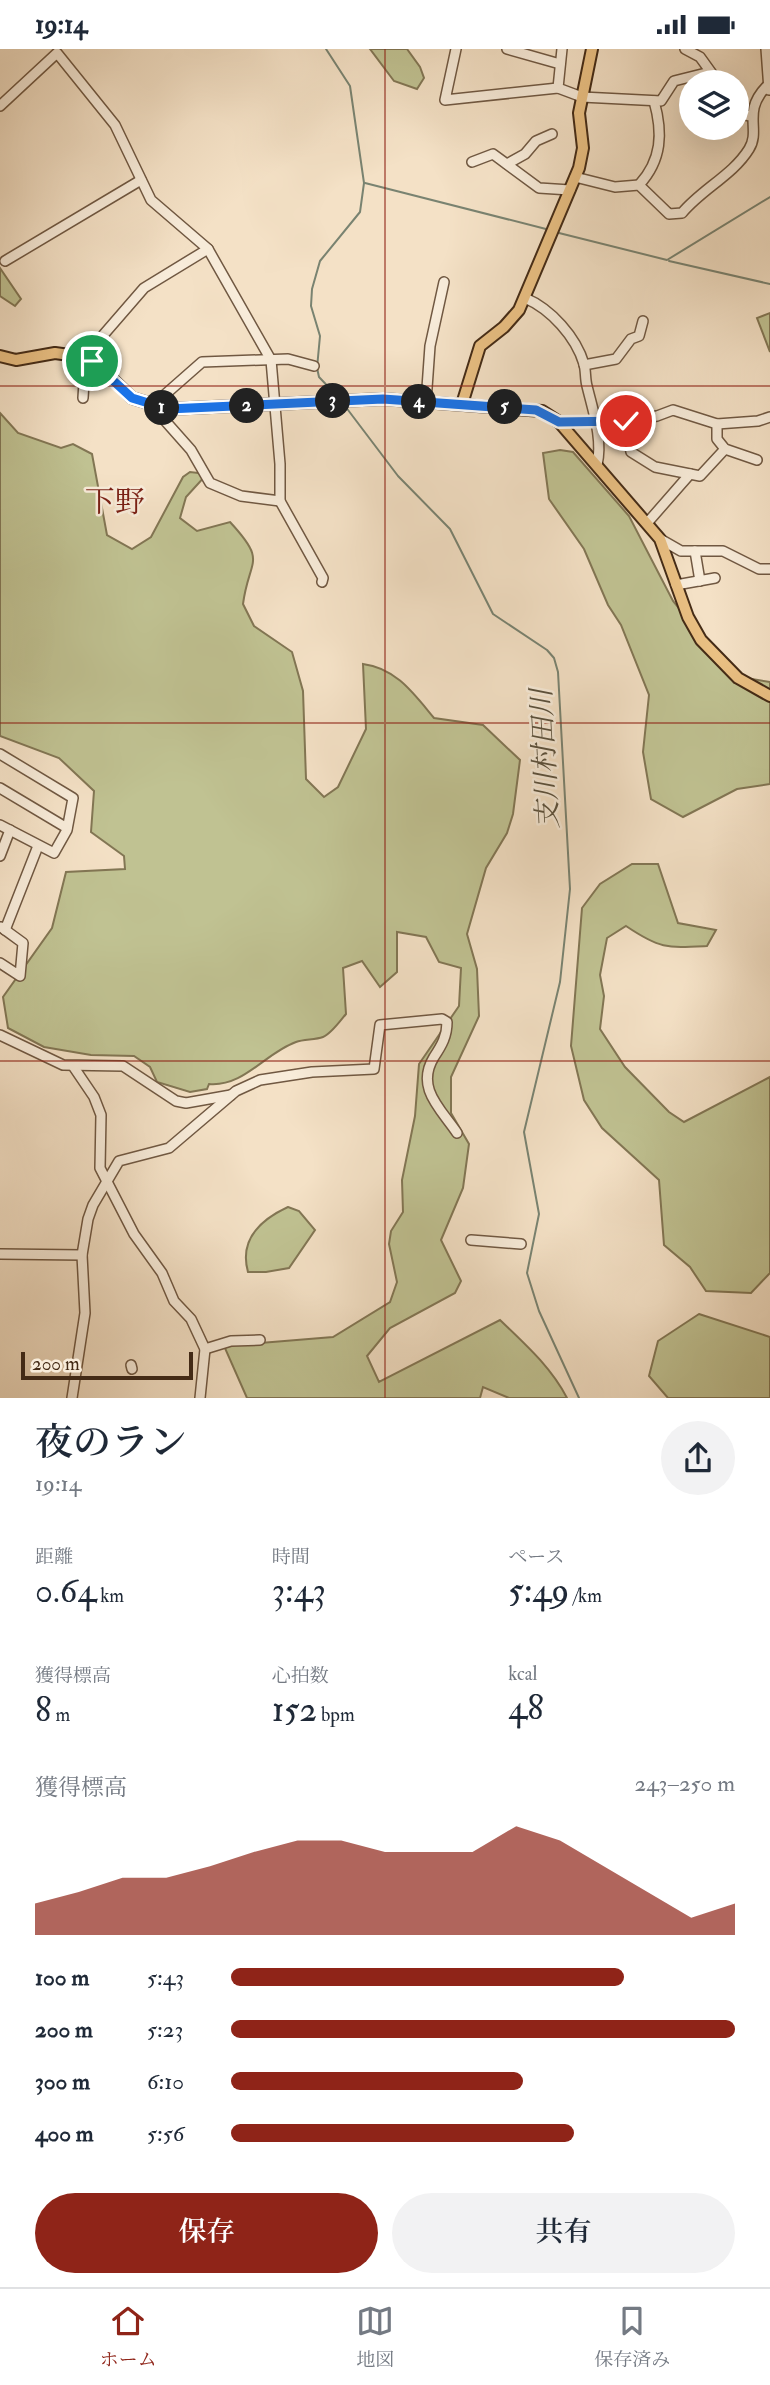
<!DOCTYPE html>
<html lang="ja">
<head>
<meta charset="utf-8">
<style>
	body { margin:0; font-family:"IM FELL Double Pica","Noto Serif JP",serif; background:#f2f2f3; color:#1f2937; height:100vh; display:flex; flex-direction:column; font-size:26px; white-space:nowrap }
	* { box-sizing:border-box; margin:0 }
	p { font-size:23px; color:#747a83 }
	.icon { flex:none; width:38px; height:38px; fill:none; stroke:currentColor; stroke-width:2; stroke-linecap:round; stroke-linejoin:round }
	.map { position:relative; height:1349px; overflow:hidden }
	.drawer { display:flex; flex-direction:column; background:#fff; flex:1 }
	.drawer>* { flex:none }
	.tools { position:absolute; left:679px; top:21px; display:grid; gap:14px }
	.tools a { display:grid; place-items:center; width:70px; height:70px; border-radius:50%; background:#fff; box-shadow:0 7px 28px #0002; font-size:35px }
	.scale { position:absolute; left:21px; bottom:18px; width:172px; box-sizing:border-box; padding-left:7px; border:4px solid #442b16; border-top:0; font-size:19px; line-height:24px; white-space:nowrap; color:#442b16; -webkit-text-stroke:5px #f8ecda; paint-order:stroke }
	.pin { position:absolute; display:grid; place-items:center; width:60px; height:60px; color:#fff; margin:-30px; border:4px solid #fff; border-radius:50%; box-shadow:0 2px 7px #0007 }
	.km { position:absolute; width:35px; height:35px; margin:-18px; border-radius:50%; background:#222; color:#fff; font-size:19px; line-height:35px; text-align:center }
	.round { display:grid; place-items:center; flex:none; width:74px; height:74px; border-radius:37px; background:#f2f2f3 }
	.summary { display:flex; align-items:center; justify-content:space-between; height:119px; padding:0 35px }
	h1 { font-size:38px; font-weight:600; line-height:52px }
	.metrics { display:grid; grid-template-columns:repeat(3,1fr); gap:10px; height:119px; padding:7px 35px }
	.metrics div { display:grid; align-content:center }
	.metrics b { font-size:35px; font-weight:600 }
	.metrics small { font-size:19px; font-weight:400 }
	.metrics p { font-size:19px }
	.chart { height:196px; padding:14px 35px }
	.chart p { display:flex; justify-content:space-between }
	.chart svg { width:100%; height:126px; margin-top:7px; fill:#8f2418; opacity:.7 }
	.cta { display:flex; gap:14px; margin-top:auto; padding:14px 35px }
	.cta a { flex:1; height:80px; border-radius:42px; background:#8f2418; color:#fff; font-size:28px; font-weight:600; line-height:80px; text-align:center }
	.cta a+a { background:#f2f2f3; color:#1f2937 }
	ul { padding:0 35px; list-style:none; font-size:23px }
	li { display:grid; grid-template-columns:112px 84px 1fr; align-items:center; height:52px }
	li i { height:18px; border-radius:9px; background:#8f2418 }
	.status { display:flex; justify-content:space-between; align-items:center; height:49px; padding:0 35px; background:#fff; direction:ltr }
	.status svg { height:19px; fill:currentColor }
	.menu { display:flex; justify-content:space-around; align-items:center; height:98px; border-top:2px solid #e0e1e3; background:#fff; font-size:19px; color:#747a83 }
	.menu a { display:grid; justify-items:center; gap:4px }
	.menu .current { color:#8f2418 }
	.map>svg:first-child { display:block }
	.green { fill:#c0c292; stroke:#827654; stroke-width:2 }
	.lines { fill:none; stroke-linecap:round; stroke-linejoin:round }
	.stream { stroke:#798371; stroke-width:2 }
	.minor-casing { stroke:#705842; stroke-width:12 }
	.major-casing { stroke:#442b16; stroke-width:14 }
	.minor { stroke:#f8ecda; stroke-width:9 }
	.major { stroke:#eac083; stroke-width:10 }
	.route-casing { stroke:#fff; stroke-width:14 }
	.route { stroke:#1a73e8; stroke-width:9 }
	.grid { fill:none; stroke:#8f2418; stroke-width:2; stroke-opacity:0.55 }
	.labels { text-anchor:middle; stroke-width:5; stroke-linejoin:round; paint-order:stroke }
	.water-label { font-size:28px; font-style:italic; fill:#5a503c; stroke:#f8ecda }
	.quarter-label { font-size:30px; fill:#7a1f14; stroke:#f8ecda }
</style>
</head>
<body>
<div class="status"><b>19:14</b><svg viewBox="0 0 49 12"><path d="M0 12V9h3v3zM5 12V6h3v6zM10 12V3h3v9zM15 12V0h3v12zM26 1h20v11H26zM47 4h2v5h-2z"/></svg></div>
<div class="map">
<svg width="770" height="1349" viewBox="0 0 770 1349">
	<rect width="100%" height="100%" fill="#f4e1c6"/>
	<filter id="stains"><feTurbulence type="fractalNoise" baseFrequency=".00286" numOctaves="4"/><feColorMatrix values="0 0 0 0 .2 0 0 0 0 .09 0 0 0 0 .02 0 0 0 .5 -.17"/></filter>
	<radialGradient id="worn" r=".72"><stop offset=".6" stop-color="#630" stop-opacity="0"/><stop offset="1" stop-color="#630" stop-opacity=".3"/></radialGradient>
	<g class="green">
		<polygon points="370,0 407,0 420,18 424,29 417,40 394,32"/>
		<polygon points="0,219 21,250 15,257 0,247"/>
		<polygon points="770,264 770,303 757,269"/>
		<path d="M0,364l18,20 43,15 12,-4 19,10 15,81 25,14 19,-12 32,-60 7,-5 17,2 -21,23 -6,21 17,13 33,-9c38,41 19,36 13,82l11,22 38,26 11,39 3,88 18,18 14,-10 28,-58 -3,-65c33,4 51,30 71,54l49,7 37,35 -7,54 -6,19 -21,35 -19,66 10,35 2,47 -28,61v36l18,31 -6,44 -22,52 20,41 -6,12 -65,35 -23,28 12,26 121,-62c25,24 51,47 67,78h-58l-26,-11 -3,11h-233l-23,-52 109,-9 57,-35 7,-20 -8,-38 2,-13 12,-19 -1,-32 13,-64 4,-52 40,-58 2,-38 -22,-6 -13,-25 -29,-5v40l-17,15 -18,-26 -19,7 3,46c-6,7 -15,20 -23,23 -8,3 -19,2 -27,5 -31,11 -52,45 -87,42l-2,5 -17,3 -33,-10 -7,-15 -16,-11 -43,-1 -47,-8 -36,-19 -5,-31 49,-69 14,-56 59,-3 -1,-13 -33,-24 3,-41 -35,-33 -59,-22z"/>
		<polygon points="560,401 573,403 629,467 673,552 734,627 770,633 770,735 737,740 683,768 651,750 643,703 649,646 621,576 608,556 584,500 549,450 543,404"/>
		<path d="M632,815h26l20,59 38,7 -9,16c-40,2 -47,3 -81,-20l-19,12 -7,37 4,21 -4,33 25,38 44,45 15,10 86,-45v196l-19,20 -45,-2 -16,-24 -26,-22 -5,-65 -57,-52 -18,-28 -13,-54 11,-138 18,-24z"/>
		<path d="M288,1158l11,4 16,19 -26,38 -23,4h-18c-9,-32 12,-52 40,-65z"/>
		<polygon points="699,1265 770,1288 770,1349 668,1349 649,1327 658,1292"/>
	</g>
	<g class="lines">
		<g class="stream">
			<polyline points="326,0 350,37 364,134 360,163 320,212 312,240 311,257 320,287 317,319 319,328 337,347"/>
			<polyline points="365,134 546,180"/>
			<polyline points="555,183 667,211 770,148"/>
			<polyline points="669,212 770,235"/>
			<polyline points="345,357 398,427 450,480 493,565 547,601 554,609 558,623 570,840 560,933 524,1083 539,1165 527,1224 539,1262 579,1349"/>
		</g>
		<g class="minor-casing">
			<g id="minor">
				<polyline points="456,0 445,51 558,39"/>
				<polyline points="507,0 560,15"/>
				<polyline points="562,0 558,39 582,48 661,52 674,32 710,23"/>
				<polyline points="685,0 700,8 718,33"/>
				<polyline points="766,0 769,41"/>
				<polyline points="0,57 57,4 115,76 151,151 208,200 271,311 280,415 280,452 323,529 322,533"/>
				<polyline points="737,65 751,67"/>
				<polyline points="472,113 493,105 539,139 570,141"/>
				<polyline points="507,115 525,105 536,92 552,85"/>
				<path d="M575,128l40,10 24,-2 30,29 13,-1c20,-24 51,-38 67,-64 12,-19 -7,-37 17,-62"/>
				<path d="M639,136c23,-25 24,-52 15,-84"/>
				<polyline points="5,212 141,131"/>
				<path d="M525,249c26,11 51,39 59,66 2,7 1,15 3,22 6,25 16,53 10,79"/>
				<polyline points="584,316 616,310 631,290 639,287 643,272"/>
				<polyline points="83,349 84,333 79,314 144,239 208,200"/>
				<polyline points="426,353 430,297 444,233"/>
				<polyline points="626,372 631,403 655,418 700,427 725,400"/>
				<polyline points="559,373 626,372 657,367 673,361 717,375 758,372 770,368"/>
				<polyline points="717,375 717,390 725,400 757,411"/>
				<polyline points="280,452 241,447 210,434 191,401 152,357 202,313 288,310 314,317"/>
				<polyline points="648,473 690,425"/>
				<polyline points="660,490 681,502 723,502 759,520 770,520"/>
				<polyline points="695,502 700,532"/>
				<polyline points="676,536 715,529"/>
				<polyline points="0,705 73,749 67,781 54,804 0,776"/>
				<polyline points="0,739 67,779"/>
				<polyline points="0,807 10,781"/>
				<polyline points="5,881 38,797"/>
				<polyline points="0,914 20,927 23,894 1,878"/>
				<polyline points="0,986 63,1016 123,1017 176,1052 186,1054 231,1046"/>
				<polyline points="73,1017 94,1048 101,1066 100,1119 134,1185 162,1224 174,1252 191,1270 205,1300 200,1349"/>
				<polyline points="471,1191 521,1195"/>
				<polyline points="0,1205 82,1206"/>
				<polyline points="205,1300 231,1292 260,1291"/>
				<polyline points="131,1316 132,1320"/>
				<path d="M72,1349l13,-85 -3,-58 6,-36 5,-14 26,-44 50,-13 67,-57 24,-11 52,-8 62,-3 6,-44 62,-6 5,3c0,14 -5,23 -13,35 -19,31 7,52 23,76"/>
			</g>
		</g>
		<g class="major-casing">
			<g id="major">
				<polyline points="0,307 16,311 55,304 84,308 99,317 132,349 168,360 383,350 542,362 559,373 660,490 688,568 701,591 738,629 770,647"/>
				<polyline points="462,355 480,297 504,278 519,261 579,119 583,99 579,64 592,0"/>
			</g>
		</g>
		<use href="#minor" class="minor"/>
		<use href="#major" class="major"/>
	</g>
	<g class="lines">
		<g class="route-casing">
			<polyline id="route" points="92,312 132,349 168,360 383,350 536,361 559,373 626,372"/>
		</g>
		<use href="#route" class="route"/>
	</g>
	<path class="grid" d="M385,0v1349M0,337h770M0,674h770M0,1012h770"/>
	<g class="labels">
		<g class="water-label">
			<text transform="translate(544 710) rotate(-93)" y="10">支川村田川</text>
		</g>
		<g class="quarter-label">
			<text x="115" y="463">下野</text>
		</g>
	</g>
	<rect width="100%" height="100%" filter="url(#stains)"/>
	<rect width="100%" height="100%" fill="url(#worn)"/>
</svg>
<div class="tools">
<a><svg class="icon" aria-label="layers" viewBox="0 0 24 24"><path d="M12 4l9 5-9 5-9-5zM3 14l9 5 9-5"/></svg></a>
</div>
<div class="scale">200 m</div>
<div class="pin" style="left:92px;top:312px;background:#1e9e55"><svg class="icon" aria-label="arrive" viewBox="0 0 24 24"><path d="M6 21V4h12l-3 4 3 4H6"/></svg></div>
<div class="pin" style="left:626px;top:372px;background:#d93025"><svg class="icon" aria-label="check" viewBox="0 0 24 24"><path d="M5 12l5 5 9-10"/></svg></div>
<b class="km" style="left:162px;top:359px">1</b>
<b class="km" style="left:247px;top:357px">2</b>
<b class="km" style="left:333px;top:352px">3</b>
<b class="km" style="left:419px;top:353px">4</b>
<b class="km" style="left:505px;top:358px">5</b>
</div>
<section class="drawer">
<div class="summary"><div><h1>夜のラン</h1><p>19:14</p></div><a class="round"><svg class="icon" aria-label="share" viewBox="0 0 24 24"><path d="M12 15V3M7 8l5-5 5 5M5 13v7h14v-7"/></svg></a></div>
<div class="metrics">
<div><p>距離</p><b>0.64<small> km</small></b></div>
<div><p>時間</p><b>3:43</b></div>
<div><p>ペース</p><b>5:49<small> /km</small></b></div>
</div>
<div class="metrics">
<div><p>獲得標高</p><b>8<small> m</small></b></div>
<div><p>心拍数</p><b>152<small> bpm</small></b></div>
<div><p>kcal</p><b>48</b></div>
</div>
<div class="chart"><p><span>獲得標高</span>243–250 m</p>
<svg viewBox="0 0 160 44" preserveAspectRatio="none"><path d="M0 44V33L10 29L20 24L30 24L40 20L50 15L60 11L70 11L80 15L90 15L100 15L110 6L120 11L130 20L140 29L150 38L160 33V44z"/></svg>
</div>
<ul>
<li><b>100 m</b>5:43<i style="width:78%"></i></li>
<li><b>200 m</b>5:23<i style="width:100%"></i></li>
<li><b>300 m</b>6:10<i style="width:58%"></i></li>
<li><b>400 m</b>5:56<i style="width:68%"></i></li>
</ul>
<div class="cta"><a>保存</a><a>共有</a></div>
</section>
<nav class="menu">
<a class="current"><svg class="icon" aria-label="home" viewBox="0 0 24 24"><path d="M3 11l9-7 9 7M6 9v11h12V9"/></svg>ホーム</a>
<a><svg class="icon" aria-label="map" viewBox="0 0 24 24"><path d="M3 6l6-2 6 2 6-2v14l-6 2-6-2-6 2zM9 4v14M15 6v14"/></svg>地図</a>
<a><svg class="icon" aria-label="saved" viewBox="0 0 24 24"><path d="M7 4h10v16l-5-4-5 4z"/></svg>保存済み</a>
</nav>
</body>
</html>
